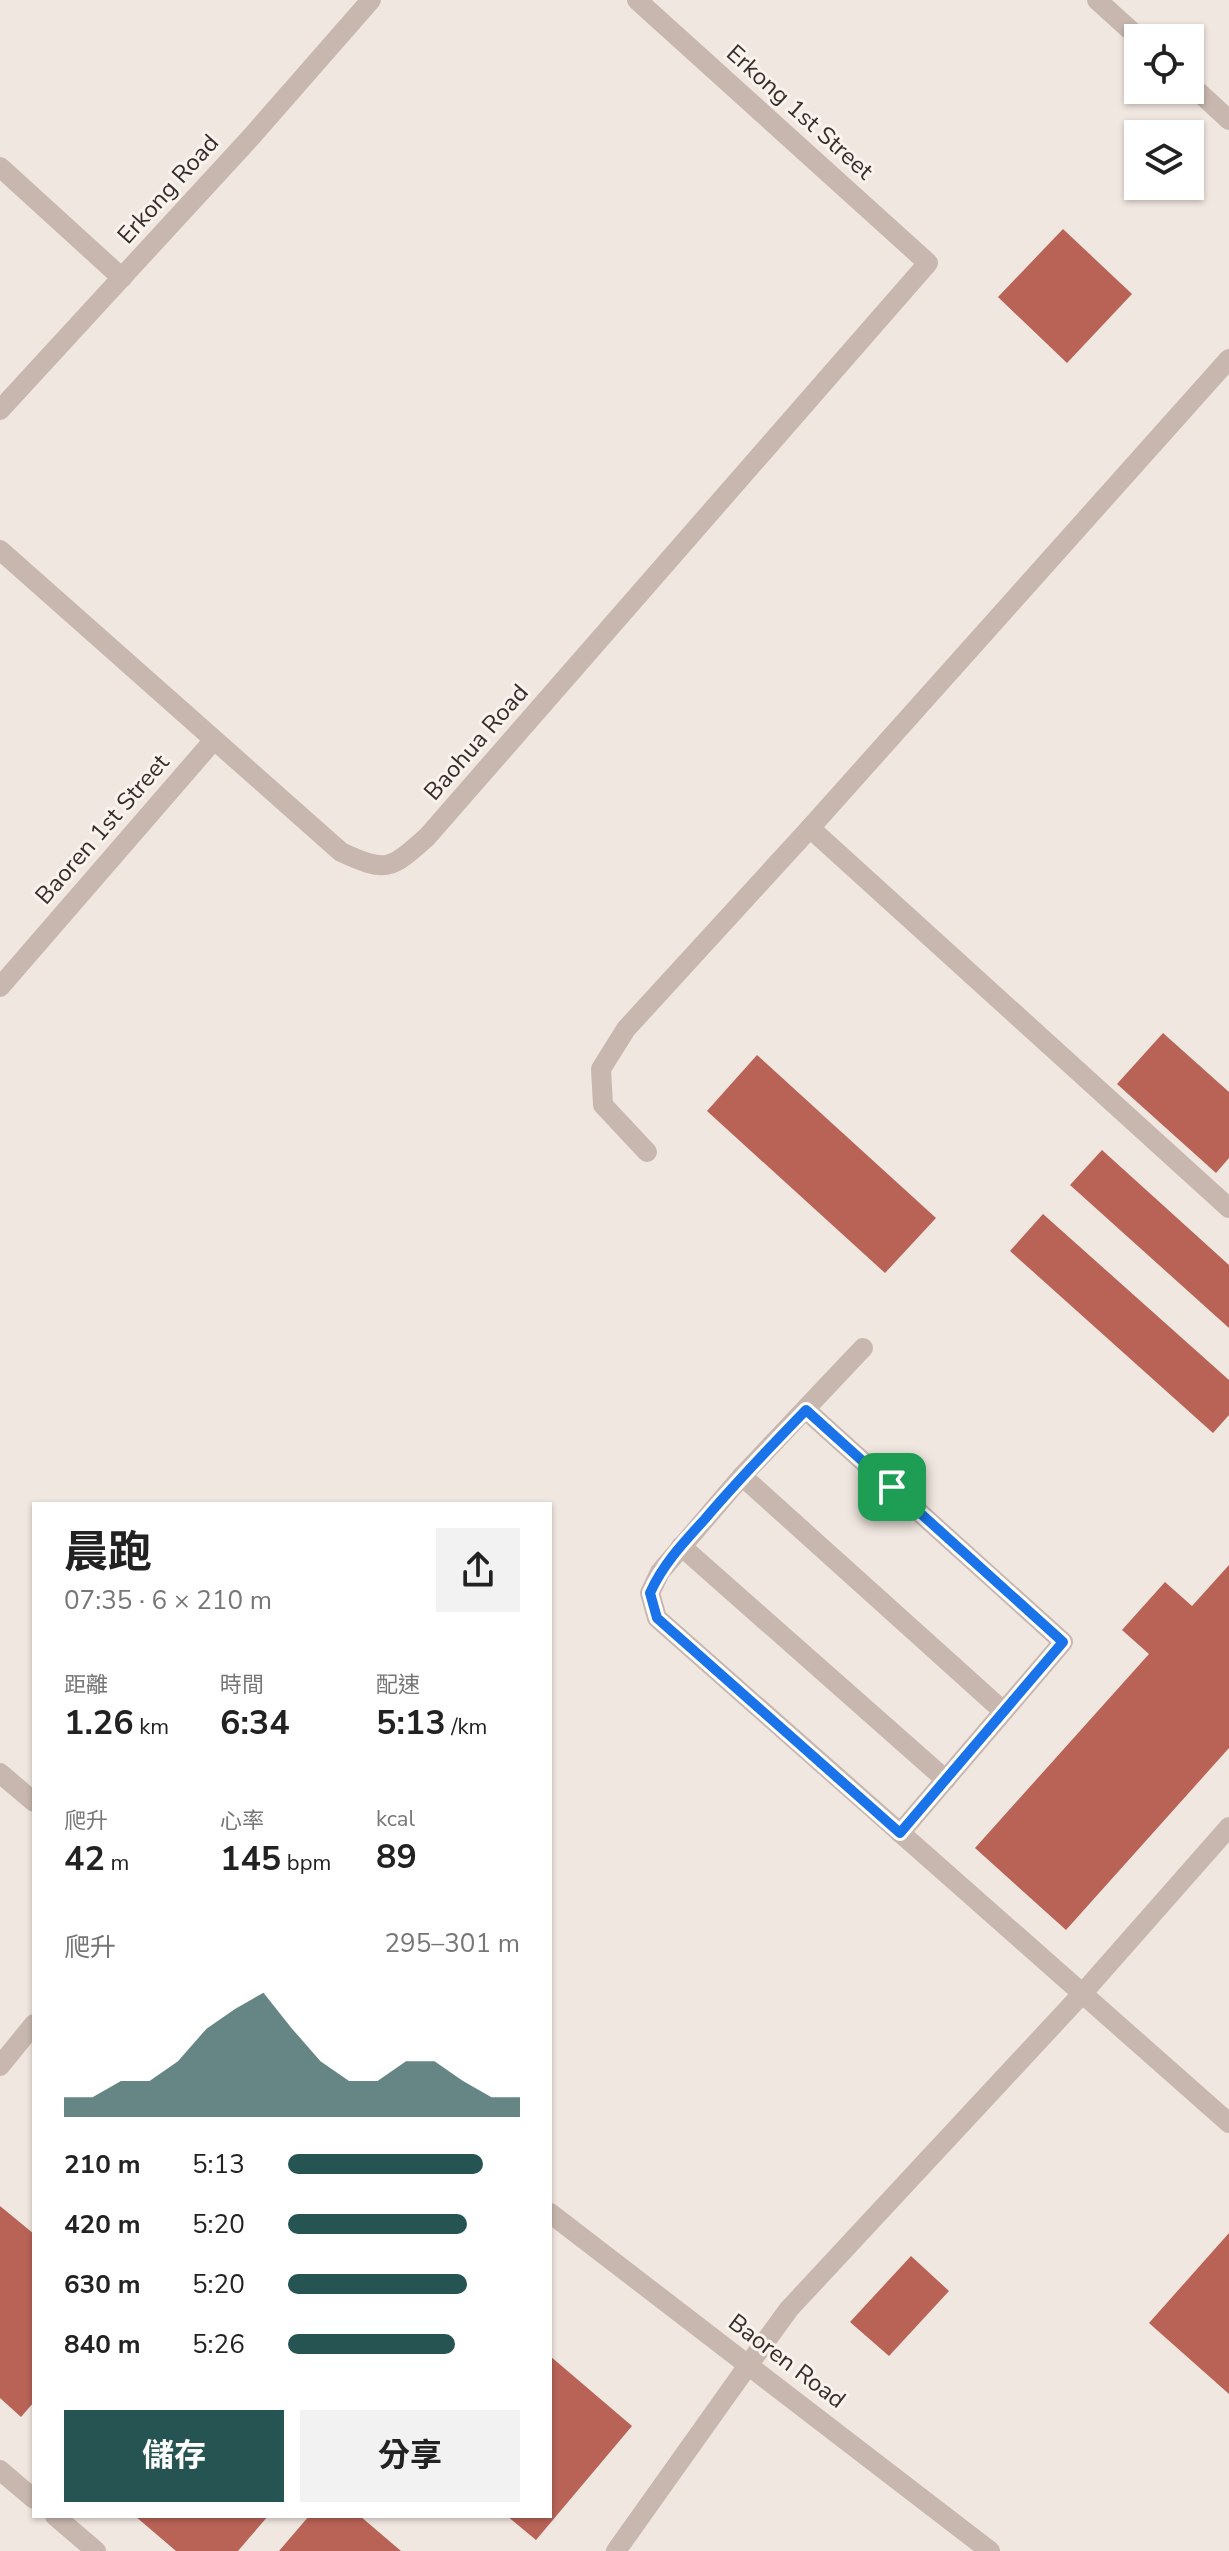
<!DOCTYPE html>
<html lang="zh-TW">
<head>
<meta charset="utf-8">
<style>
	body { margin:0; font-family:"Nunito Sans","Noto Sans TC",sans-serif; background:#f2f2f2; color:#222; height:100vh; display:flex; flex-direction:column; font-size:30px; white-space:nowrap }
	* { box-sizing:border-box; margin:0 }
	p { font-size:26px; color:#767676 }
	.icon { flex:none; width:44px; height:44px; fill:none; stroke:currentColor; stroke-width:2; stroke-linecap:round; stroke-linejoin:round }
	.map { position:relative; flex:1; overflow:hidden }
	.sheet { position:absolute; left:32px; top:1502px; width:520px; height:1016px; display:flex; flex-direction:column; background:#fff; border-radius:0px; box-shadow:0 2px 6px #0004 }
	.sheet>* { flex:none }
	.buttons { position:absolute; left:1124px; top:24px; display:grid; gap:16px }
	.buttons a { display:grid; place-items:center; width:80px; height:80px; border-radius:0px; background:#fff; box-shadow:0 2px 6px #0004; font-size:40px }
	.pin { position:absolute; display:grid; place-items:center; width:68px; height:68px; color:#fff; margin:-34px; border-radius:16px; box-shadow:0 4px 12px #0006 }
	.round { display:grid; place-items:center; flex:none; width:84px; height:84px; border-radius:0px; background:#f2f2f2 }
	.summary { display:flex; align-items:center; justify-content:space-between; height:136px; padding:0 32px }
	h1 { font-size:44px; font-weight:700; line-height:60px }
	.metrics { display:grid; grid-template-columns:repeat(3,1fr); gap:12px; height:136px; padding:8px 32px }
	.metrics div { display:grid; align-content:center }
	.metrics b { font-size:34px; font-weight:700 }
	.metrics small { font-size:22px; font-weight:400 }
	.metrics p { font-size:22px }
	.chart { height:224px; padding:16px 32px }
	.chart p { display:flex; justify-content:space-between }
	.chart svg { width:100%; height:144px; margin-top:8px; fill:#255452; opacity:.7 }
	.button { display:flex; gap:16px; margin-top:auto; padding:16px 32px }
	.button a { flex:1; height:92px; border-radius:0px; background:#255452; color:#fff; font-size:32px; font-weight:700; line-height:92px; text-align:center }
	.button a+a { background:#f2f2f2; color:#222 }
	ul { padding:0 32px; list-style:none; font-size:26px }
	li { display:grid; grid-template-columns:128px 96px 1fr; align-items:center; height:60px }
	li i { height:20px; border-radius:10px; background:#255452 }
	.map>svg:first-child { display:block }
	.building { fill:#b96357 }
	.lines { fill:none; stroke-linecap:round; stroke-linejoin:round }
	.lane { stroke:#c8b7ae; stroke-width:20 }
	.street { stroke:#c8b7ae; stroke-width:20 }
	.route-casing { stroke:#fff; stroke-width:16 }
	.route { stroke:#1a73e8; stroke-width:10 }
	.labels { text-anchor:middle; stroke-width:6; stroke-linejoin:round; paint-order:stroke }
	.street-label { font-size:24px; fill:#372e2b; stroke:#f9f2ed }
</style>
</head>
<body>
<div class="map">
<svg width="1229" height="2551" viewBox="0 0 1229 2551">
	<rect width="100%" height="100%" fill="#f1e7e1"/>
	<g class="building">
		<polygon points="1063,229 1132,294 1067,363 998,297"/>
		<polygon points="1163,1033 1229,1092 1229,1158 1216,1173 1117,1084"/>
		<polygon points="757,1055 936,1218 885,1273 707,1111"/>
		<polygon points="1102,1150 1229,1265 1229,1328 1070,1185"/>
		<polygon points="1043,1214 1229,1380 1229,1415 1213,1433 1010,1251"/>
		<polygon points="1229,1565 1229,1748 1066,1930 975,1848 1149,1654 1122,1630 1165,1582 1192,1606"/>
		<polygon points="0,2206 34,2234 34,2402 21,2417 0,2398"/>
		<polygon points="1229,2233 1229,2394 1149,2323"/>
		<polygon points="911,2256 949,2291 889,2356 850,2322"/>
		<polygon points="550,2356 632,2426 536,2540 507,2516 550,2516"/>
		<polygon points="135,2516 268,2516 238,2551 176,2551"/>
		<polygon points="309,2516 360,2516 401,2551 279,2551"/>
	</g>
	<g class="lines">
		<g class="lane">
			<polyline points="1097,0 1139,38"/>
			<polyline points="1190,84 1229,120"/>
			<polyline points="810,828 1229,1208"/>
			<polyline points="647,1152 603,1105 601,1069 626,1029 810,828 1229,359"/>
			<polyline points="863,1348 742,1476 660,1572 650,1593 657,1618 1229,2123"/>
			<polyline points="806,1410 1063,1642 900,1833"/>
			<polyline points="742,1476 1003,1711"/>
			<polyline points="681,1546 946,1780"/>
			<polyline points="749,2364 789,2309 1082,1994 1229,1827"/>
			<polyline points="0,2470 34,2499"/>
			<polyline points="55,2516 96,2551"/>
		</g>
		<g class="street">
			<polyline points="0,167 122,278"/>
			<polyline points="0,410 252,136 371,0"/>
			<path d="M0,550l341,302c46,21 49,18 86,-15l501,-574 -291,-263"/>
			<polyline points="0,987 213,741"/>
			<polyline points="0,1773 34,1802"/>
			<polyline points="0,2066 34,2024"/>
			<polyline points="550,2213 990,2551"/>
			<polyline points="616,2551 749,2364"/>
		</g>
	</g>
	<g class="lines">
		<g class="route-casing">
			<path id="route" d="M806,1410l257,232 -163,191 -243,-215 -7,-25c13,-29 34,-51 55,-74 32,-38 66,-73 101,-109z"/>
		</g>
		<use href="#route" class="route"/>
	</g>
	<g class="labels">
		<g class="street-label">
			<text transform="translate(800 112) rotate(42)" y="8">Erkong 1st Street</text>
			<text transform="translate(168 189) rotate(-48)" y="8">Erkong Road</text>
			<text transform="translate(476 742) rotate(-49)" y="8">Baohua Road</text>
			<text transform="translate(102 829) rotate(-49)" y="8">Baoren 1st Street</text>
			<text transform="translate(787 2361) rotate(37)" y="8">Baoren Road</text>
		</g>
	</g>
</svg>
<div class="buttons">
<a><svg class="icon" aria-label="locate" viewBox="0 0 24 24"><circle cx="12" cy="12" r="6"/><path d="M12 2v4M12 18v4M2 12h4M18 12h4"/></svg></a>
<a><svg class="icon" aria-label="layers" viewBox="0 0 24 24"><path d="M12 4l9 5-9 5-9-5zM3 14l9 5 9-5"/></svg></a>
</div>
<div class="pin" style="left:892px;top:1487px;background:#1e9e55"><svg class="icon" aria-label="arrive" viewBox="0 0 24 24"><path d="M6 21V4h12l-3 4 3 4H6"/></svg></div>
<section class="sheet">
<div class="summary"><div><h1>晨跑</h1><p>07:35 · 6 × 210 m</p></div><a class="round"><svg class="icon" aria-label="share" viewBox="0 0 24 24"><path d="M12 15V3M7 8l5-5 5 5M5 13v7h14v-7"/></svg></a></div>
<div class="metrics">
<div><p>距離</p><b>1.26<small> km</small></b></div>
<div><p>時間</p><b>6:34</b></div>
<div><p>配速</p><b>5:13<small> /km</small></b></div>
</div>
<div class="metrics">
<div><p>爬升</p><b>42<small> m</small></b></div>
<div><p>心率</p><b>145<small> bpm</small></b></div>
<div><p>kcal</p><b>89</b></div>
</div>
<div class="chart"><p><span>爬升</span>295–301 m</p>
<svg viewBox="0 0 160 44" preserveAspectRatio="none"><path d="M0 44V38L10 38L20 33L30 33L40 27L50 17L60 11L70 6L80 17L90 27L100 33L110 33L120 27L130 27L140 33L150 38L160 38V44z"/></svg>
</div>
<ul>
<li><b>210 m</b>5:13<i style="width:84%"></i></li>
<li><b>420 m</b>5:20<i style="width:77%"></i></li>
<li><b>630 m</b>5:20<i style="width:77%"></i></li>
<li><b>840 m</b>5:26<i style="width:72%"></i></li>
</ul>
<div class="button"><a>儲存</a><a>分享</a></div>
</section>
</div>
</body>
</html>
